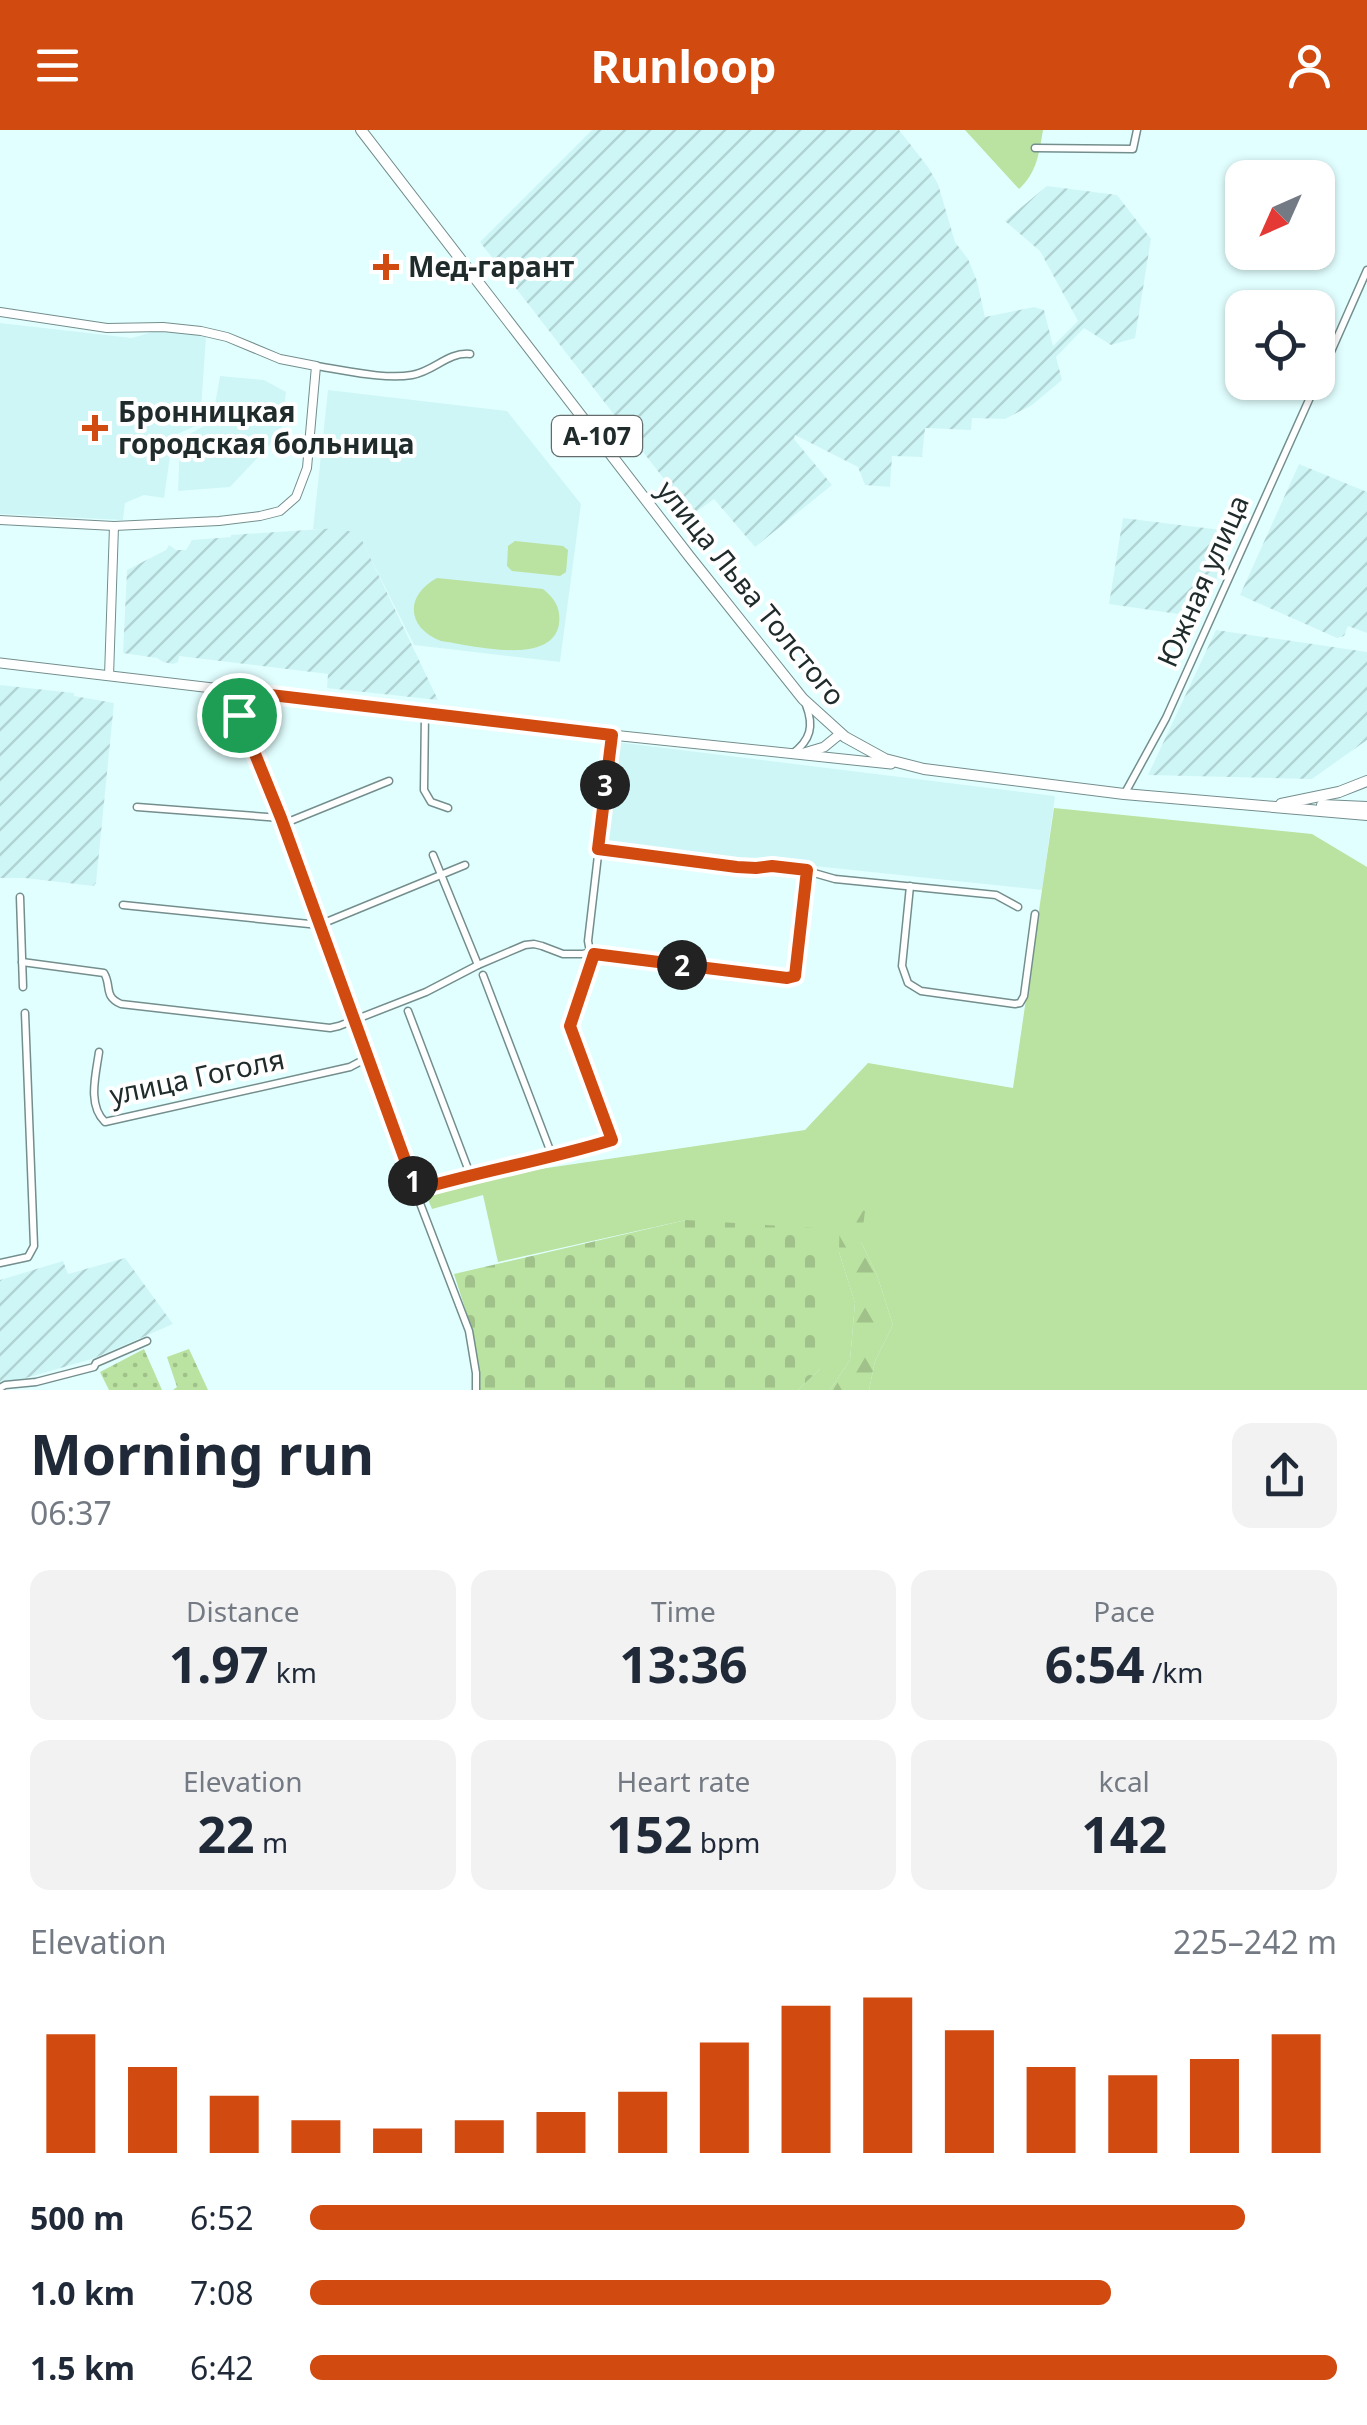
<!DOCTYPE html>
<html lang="en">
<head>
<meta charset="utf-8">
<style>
	body { margin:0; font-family:"Noto Sans",sans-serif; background:#f2f2f3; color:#1f2937; height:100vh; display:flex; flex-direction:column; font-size:38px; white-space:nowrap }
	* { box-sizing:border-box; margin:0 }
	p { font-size:32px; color:#747a83 }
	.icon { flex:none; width:55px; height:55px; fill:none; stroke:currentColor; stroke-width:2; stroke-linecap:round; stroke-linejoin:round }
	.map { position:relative; height:1260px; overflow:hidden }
	.sheet { display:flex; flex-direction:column; background:#fff; flex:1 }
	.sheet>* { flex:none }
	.needle { width:65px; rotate:225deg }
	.controls { position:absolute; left:1225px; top:30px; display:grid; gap:20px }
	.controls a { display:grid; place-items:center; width:110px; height:110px; border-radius:20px; background:#fff; box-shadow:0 2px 8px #0004; font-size:50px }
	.pin { position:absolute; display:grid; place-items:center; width:85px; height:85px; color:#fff; margin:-42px; border:5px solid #fff; border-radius:50%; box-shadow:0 2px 10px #0007 }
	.km { position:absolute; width:50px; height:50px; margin:-25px; border-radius:50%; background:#222; color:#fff; font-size:28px; line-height:50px; text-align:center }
	.round { display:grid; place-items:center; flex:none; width:105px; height:105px; border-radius:20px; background:#f2f2f3 }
	.summary { display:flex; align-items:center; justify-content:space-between; height:170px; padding:0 30px }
	h1 { font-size:55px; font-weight:700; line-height:75px }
	.figures { display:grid; grid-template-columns:repeat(3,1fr); gap:15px; height:170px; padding:10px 30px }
	.figures div { display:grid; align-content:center; border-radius:20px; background:#f2f2f3; text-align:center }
	.figures b { font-size:50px; font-weight:700 }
	.figures small { font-size:28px; font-weight:400 }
	.figures p { font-size:28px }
	.chart { height:280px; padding:20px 30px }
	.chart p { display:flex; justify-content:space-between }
	.chart svg { width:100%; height:180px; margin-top:10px; stroke:#d14b11; stroke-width:6 }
	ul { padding:0 30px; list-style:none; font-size:32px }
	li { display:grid; grid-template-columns:160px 120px 1fr; align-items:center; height:75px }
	li i { height:25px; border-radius:12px; background:#d14b11 }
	header { display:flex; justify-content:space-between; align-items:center; height:130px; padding:0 30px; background:#d14b11; color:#fff; font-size:45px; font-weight:700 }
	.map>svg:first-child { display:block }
	.built { fill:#cff6f6 }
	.industrial { fill:url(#industrial-furrows) }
	.grass { fill:#bae2a0 }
	.forest { fill:url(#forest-firs) }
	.cemetery { fill:url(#cemetery-stones) }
	.park { fill:url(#park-dots) }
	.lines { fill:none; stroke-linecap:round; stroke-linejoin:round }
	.minor-casing { stroke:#738e8d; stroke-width:9 }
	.tertiary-casing { stroke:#738e8d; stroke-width:10 }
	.secondary-casing { stroke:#738e8d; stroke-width:11 }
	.trunk-casing { stroke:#738e8d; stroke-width:12 }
	.minor { stroke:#fff; stroke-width:6 }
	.tertiary { stroke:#fff; stroke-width:8 }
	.secondary { stroke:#fff; stroke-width:9 }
	.trunk { stroke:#fff; stroke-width:10 }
	.route-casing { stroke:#fff; stroke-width:20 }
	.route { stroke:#d14b11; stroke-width:12 }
	.poi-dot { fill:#d14b11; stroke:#fff; stroke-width:4 }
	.labels { text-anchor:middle; stroke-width:8; stroke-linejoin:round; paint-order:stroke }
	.shield { fill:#fff; stroke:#636b6b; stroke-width:2.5 }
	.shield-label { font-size:25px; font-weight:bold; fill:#202b2b }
	.poi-label { font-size:28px; font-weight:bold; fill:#202b2b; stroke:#fff; text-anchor:start }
	.street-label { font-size:28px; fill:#202b2b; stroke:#fff }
</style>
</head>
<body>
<header><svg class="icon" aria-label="menu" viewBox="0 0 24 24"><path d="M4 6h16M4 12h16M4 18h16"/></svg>Runloop<svg class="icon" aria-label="person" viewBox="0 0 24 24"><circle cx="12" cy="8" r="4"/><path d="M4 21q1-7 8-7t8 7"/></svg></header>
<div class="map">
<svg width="1367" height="1260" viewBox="0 0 1367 1260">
	<defs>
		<pattern id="industrial-furrows" width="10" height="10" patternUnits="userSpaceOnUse" patternTransform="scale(2.5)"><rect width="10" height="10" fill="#cff6f6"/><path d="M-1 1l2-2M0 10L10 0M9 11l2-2" fill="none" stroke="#b1d3d3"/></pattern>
		<pattern id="forest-firs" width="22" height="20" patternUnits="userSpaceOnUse" patternTransform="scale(2.5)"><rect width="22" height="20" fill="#bae2a0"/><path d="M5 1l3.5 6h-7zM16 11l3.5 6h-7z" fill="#a0c28a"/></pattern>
		<pattern id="cemetery-stones" width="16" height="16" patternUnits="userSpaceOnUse" patternTransform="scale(2.5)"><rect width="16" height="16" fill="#bae2a0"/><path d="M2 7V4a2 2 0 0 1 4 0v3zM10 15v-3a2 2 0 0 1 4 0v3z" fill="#a0c28a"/></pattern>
		<pattern id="park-dots" width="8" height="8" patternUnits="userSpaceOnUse" patternTransform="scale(2.5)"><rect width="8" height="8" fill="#bae2a0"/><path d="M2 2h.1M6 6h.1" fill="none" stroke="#a0c28a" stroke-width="1.8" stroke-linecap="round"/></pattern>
	</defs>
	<rect width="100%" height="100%" fill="#e2ffff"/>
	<g class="built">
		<polygon points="0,193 132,208 155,201 182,202 206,207 201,279 209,280 207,291 173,306 164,368 144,365 125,373 123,390 0,384"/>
		<polygon points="220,246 264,250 286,262 281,303 230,357 178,361 180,310 212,291"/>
		<polygon points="328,260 507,281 581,374 560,532 414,515 359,405 313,399"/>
		<polygon points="616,612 1055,666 1042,760 605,714"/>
	</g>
	<g class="industrial">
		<polygon points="592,0 899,0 928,37 938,54 955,112 968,129 977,151 985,187 1034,177 1044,180 1053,216 1078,191 1040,121 1005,91 1047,56 1117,65 1151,109 1135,208 1111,215 1084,198 1056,227 1062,250 1032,275 1005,289 972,288 971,300 925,298 922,327 892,326 890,357 865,355 858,337 795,305 794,309 832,355 755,417 714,369 692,385 480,112"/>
		<polygon points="1299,334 1367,362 1367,503 1348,496 1344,506 1337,508 1240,465"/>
		<polygon points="1123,388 1238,402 1199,487 1109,474"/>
		<polygon points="338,398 359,404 438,570 327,558 328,544 179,526 178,532 173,534 163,532 157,528 123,523 127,440 166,420 169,415 176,420 186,420 192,410 231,407 231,405"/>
		<polygon points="1216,500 1367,522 1367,610 1312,649 1148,645"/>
		<polygon points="0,555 74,563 74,566 114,573 96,753 93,756 25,748 0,748"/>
		<polygon points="125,1128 173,1194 92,1229 8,1253 6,1252 0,1253 0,1150 63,1131 68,1144"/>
	</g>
	<g class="grass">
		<path d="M965,0h78c-4,23 -6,43 -24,59z"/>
		<polygon points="515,411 563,416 568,420 566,442 560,446 512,441 507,436 508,416"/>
		<path d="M437,448l106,11c12,10 18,19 16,35 -7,43 -88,21 -118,17 -34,-13 -37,-45 -4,-63z"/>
		<polygon points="1054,678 1312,704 1367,737 1367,1260 869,1260 875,1231 893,1195 877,1145 861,1112 839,1122 855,1173 850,1230 830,1260 798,1260 820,1239 686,1090 498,1132 483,1065 432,1079 425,1062 480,1048 805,1000 868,933 1013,958"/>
	</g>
	<polygon class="forest" points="840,1074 865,1081 861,1112 877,1145 893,1195 875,1231 869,1260 830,1260 850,1230 855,1173 839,1122"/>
	<polygon class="cemetery" points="686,1090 815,1098 820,1145 820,1239 798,1260 477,1260 471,1197 454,1144"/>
	<g class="park">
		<polygon points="144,1219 162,1260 109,1260 100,1242"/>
		<polygon points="189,1219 208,1260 173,1260 177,1257 167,1227"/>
	</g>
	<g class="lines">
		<g class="minor-casing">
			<g id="minor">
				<polyline points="1035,18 1133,19 1137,0"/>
				<path d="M316,236c29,4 68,14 96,9 23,-4 35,-23 58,-21"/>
				<polyline points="1318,251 1367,140"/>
				<polyline points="229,561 283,694 395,1008 469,1201 476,1243 476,1260"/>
				<polyline points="425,583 424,660 431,672 448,678"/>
				<path d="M792,624c19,-14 22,-28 14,-49"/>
				<polyline points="1125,663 1166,588 1317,252"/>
				<polyline points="137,677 281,688"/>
				<polyline points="283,694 389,651"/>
				<polyline points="598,719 653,728 737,737 756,739 772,736 807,741 835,749 976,763 996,765 1018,777"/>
				<polyline points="433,725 478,835"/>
				<polyline points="910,756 902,836 908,853 921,861 1015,874 1020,873 1024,866 1035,784"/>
				<polyline points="20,767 23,857"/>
				<polyline points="123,775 319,795 465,735"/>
				<polyline points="590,822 588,811 612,605"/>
				<path d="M22,832l82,11c8,13 -1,23 17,31l209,24 9,-2 87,-34 52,-27 47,-20 9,-1 8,2 21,8h20l7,-2 197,26 8,-2 12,-105"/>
				<polyline points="483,845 553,1028"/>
				<polyline points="408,881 470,1044"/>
				<path d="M99,922c-3,22 -12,53 6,70l245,-55 17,-9"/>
				<path d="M417,1060c64,-19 130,-30 195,-50l-42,-113 24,-73"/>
				<polyline points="0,1133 28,1127 34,1116 25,883"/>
				<polyline points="0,1258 5,1255 36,1252 94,1237 96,1233 147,1211"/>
			</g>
		</g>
		<g class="tertiary-casing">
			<g id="tertiary">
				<polyline points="0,182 107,198 163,197 201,201 227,207 280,229 316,236 307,338 296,367 280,381 260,386 219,391 114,396 0,390"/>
				<polyline points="109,546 114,396"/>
			</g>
		</g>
		<g class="secondary-casing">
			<g id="secondary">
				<polyline points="0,533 612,605 891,634"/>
				<polyline points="804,623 824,617 840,604"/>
			</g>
		</g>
		<g class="trunk-casing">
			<g id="trunk">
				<polyline points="361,0 689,426 803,569 845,607 885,629 924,639 1124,664 1367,685"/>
				<polyline points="1281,674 1339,662 1367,651"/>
				<polyline points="1322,675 1367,677"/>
			</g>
		</g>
		<use href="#minor" class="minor"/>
		<use href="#tertiary" class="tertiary"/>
		<use href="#secondary" class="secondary"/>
		<use href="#trunk" class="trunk"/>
	</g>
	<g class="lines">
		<g class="route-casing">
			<path id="route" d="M229,560l383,45 -14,114 139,18 19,1 16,-2 35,4 -12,106 -8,2 -193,-24 -24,72 42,114c-65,20 -131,31 -196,50l-135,-372z"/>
		</g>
		<use href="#route" class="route"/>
	</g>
	<g class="poi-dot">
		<path d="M381 122h10v10h10v10h-10v10h-10v-10h-10v-10h10z"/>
		<path d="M90 283h10v10h10v10h-10v10h-10v-10h-10v-10h10z"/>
	</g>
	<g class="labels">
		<rect class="shield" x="552" y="286" width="90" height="40" rx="8"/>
		<g class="shield-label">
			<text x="597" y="315">А-107</text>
		</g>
		<g class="poi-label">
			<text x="408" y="147">Мед-гарант</text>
			<text x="118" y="292">Бронницкая<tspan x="118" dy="32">городская больница</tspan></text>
		</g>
		<g class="street-label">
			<text transform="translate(1203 451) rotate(-66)" y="10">Южная улица</text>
			<text transform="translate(751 463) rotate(51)" y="10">улица Льва Толстого</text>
			<text transform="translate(197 947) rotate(-12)" y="10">улица Гоголя</text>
		</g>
	</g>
</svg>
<div class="controls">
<a><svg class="needle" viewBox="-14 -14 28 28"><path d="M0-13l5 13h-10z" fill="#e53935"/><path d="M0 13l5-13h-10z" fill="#747a83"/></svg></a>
<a><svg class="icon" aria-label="locate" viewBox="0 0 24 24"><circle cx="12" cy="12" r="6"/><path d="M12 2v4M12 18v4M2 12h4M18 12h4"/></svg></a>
</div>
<div class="pin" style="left:239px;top:585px;background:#1e9e55"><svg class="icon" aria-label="arrive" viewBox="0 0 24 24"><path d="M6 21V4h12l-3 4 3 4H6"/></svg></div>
<b class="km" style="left:413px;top:1051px">1</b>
<b class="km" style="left:682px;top:835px">2</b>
<b class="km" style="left:605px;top:655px">3</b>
</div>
<section class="sheet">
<div class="summary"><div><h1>Morning run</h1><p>06:37</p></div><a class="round"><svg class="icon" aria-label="share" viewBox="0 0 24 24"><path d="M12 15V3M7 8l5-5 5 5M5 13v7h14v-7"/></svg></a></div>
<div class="figures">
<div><p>Distance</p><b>1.97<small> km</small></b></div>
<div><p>Time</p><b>13:36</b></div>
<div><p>Pace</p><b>6:54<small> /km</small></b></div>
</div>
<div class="figures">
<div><p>Elevation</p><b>22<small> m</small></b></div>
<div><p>Heart rate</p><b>152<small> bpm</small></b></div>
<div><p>kcal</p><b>142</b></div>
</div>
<div class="chart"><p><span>Elevation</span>225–242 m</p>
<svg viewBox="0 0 160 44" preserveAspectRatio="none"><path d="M5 44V15M15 44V23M25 44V30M35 44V36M45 44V38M55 44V36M65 44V34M75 44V29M85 44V17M95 44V8M105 44V6M115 44V14M125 44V23M135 44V25M145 44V21M155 44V15"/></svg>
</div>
<ul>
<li><b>500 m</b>6:52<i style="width:91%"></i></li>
<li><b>1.0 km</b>7:08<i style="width:78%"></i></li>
<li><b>1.5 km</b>6:42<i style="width:100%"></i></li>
</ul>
</section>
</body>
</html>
